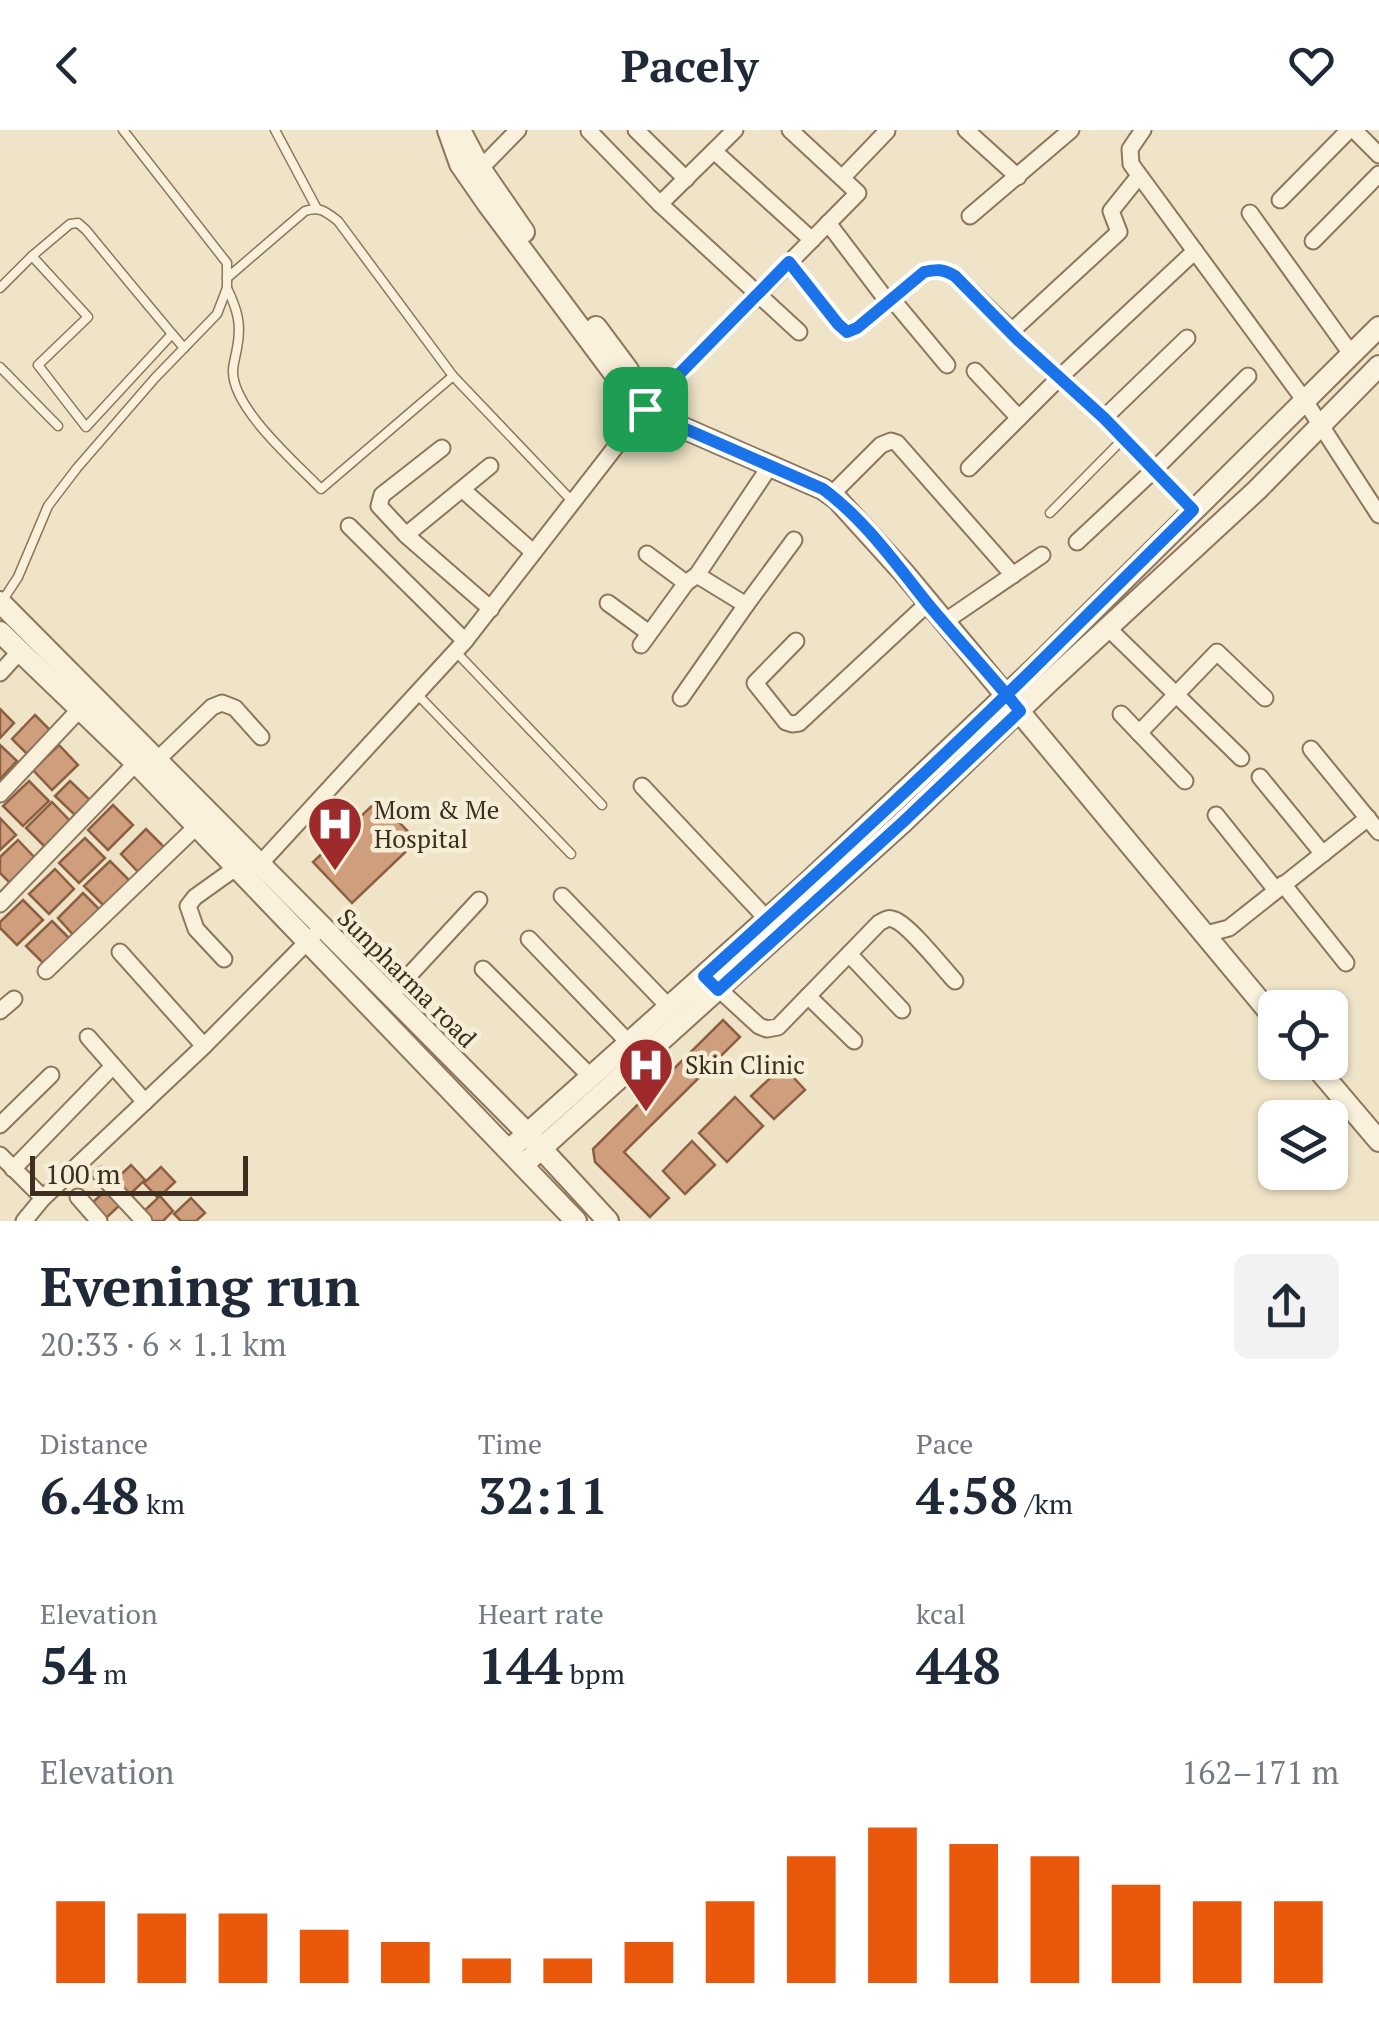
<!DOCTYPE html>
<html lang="en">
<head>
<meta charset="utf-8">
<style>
	body { margin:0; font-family:"PT Serif",serif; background:#f2f2f3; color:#1f2937; height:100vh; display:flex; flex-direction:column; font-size:38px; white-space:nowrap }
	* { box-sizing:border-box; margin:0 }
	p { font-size:32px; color:#747a83 }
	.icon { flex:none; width:55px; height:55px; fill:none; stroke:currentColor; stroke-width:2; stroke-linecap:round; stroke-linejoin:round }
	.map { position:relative; height:1091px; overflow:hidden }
	.side { display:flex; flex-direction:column; background:#fff; flex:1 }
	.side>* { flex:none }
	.buttons { position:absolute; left:1258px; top:860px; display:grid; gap:20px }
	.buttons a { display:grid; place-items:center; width:90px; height:90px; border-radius:15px; background:#fff; box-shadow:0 2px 8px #0004; font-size:50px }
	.scale { position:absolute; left:30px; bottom:25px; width:218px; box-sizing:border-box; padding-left:10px; border:5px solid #3d2e20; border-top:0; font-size:28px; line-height:35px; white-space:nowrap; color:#3d2e20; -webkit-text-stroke:8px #f7eed8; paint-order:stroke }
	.pin { position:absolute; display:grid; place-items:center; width:85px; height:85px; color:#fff; margin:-42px; border-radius:20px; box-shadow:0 5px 15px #0006 }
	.round { display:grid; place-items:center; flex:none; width:105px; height:105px; border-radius:15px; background:#f2f2f3 }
	.head { display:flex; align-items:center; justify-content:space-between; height:170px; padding:0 40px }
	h1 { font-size:55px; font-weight:800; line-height:75px }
	.stats { display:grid; grid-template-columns:repeat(3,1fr); gap:15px; height:170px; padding:10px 40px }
	.stats div { display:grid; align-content:center }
	.stats b { font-size:50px; font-weight:800 }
	.stats small { font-size:28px; font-weight:400 }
	.stats p { font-size:28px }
	.chart { height:280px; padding:20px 40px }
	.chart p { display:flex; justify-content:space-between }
	.chart svg { width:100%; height:180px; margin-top:10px; stroke:#ea580c; stroke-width:6 }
	header { display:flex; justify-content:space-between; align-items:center; height:130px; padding:0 40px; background:#fff; font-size:45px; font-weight:800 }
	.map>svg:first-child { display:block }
	.building { fill:#cf9f7d; stroke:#8d5f41; stroke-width:2.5 }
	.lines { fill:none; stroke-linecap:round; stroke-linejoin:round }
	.service-casing { stroke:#8d765c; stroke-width:11 }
	.minor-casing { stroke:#8d765c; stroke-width:19 }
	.tertiary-casing { stroke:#8d765c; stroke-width:24 }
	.service { stroke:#faf1dc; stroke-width:8 }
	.minor { stroke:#faf1dc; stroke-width:15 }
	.tertiary { stroke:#faf1dc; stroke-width:20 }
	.route-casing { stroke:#fff; stroke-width:20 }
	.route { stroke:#1a73e8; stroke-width:12 }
	.labels { text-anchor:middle; stroke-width:9; stroke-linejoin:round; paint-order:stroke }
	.poi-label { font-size:25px; fill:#3d2e20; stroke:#f7eed8; text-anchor:start }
	.street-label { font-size:25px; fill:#3d2e20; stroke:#f7eed8 }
</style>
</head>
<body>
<header><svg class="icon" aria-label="back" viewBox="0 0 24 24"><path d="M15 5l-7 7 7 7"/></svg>Pacely<svg class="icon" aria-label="heart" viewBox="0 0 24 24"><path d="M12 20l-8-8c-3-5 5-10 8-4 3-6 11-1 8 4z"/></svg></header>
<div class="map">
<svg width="1379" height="1091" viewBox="0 0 1379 1091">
	<rect width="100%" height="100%" fill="#f0e4c8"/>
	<g class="building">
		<polygon points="0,579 14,593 0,608"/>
		<polygon points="35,585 52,602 29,626 12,609"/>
		<polygon points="0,615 17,631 0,649"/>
		<polygon points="59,615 78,635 52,660 33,640"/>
		<polygon points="29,651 49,671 23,696 3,676"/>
		<polygon points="70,651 91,671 77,687 55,666"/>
		<polygon points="378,670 417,711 352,773 313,732"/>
		<polygon points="52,672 72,693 46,718 26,698"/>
		<polygon points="113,675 133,695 108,720 88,700"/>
		<polygon points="0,688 16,705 0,720"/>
		<polygon points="146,699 166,719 140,744 121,724"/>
		<polygon points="85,708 105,728 79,753 59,733"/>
		<polygon points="18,710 37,730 12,755 0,743 0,727"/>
		<polygon points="110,731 130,751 104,776 84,756"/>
		<polygon points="55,739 74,759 49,784 29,764"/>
		<polygon points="83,763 103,783 77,809 58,788"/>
		<polygon points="23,770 43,790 17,815 0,798 0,792"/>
		<polygon points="52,791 72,811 46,836 26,816"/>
		<polygon points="723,890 740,907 624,1022 669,1068 650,1087 595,1032 593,1019"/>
		<polygon points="783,936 805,960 774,989 751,966"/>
		<polygon points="735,967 763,996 727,1032 699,1003"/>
		<polygon points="692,1011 715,1035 685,1064 663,1041"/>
		<polygon points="131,1035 145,1050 128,1066 114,1051"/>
		<polygon points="161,1037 175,1052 158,1068 144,1053"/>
		<polygon points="108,1058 122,1073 105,1089 91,1074"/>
		<polygon points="160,1066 173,1081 163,1091 151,1091 143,1082"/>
		<polygon points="191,1068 205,1083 196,1091 181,1091 174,1084"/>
	</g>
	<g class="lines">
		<g class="service-casing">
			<g id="service">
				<polyline points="275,0 316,77"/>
				<path d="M227,148l78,-67c15,-5 21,1 33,10l115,155 120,126"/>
				<polyline points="0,158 32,126"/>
				<path d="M227,158c10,21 15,36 10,60 -1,7 -4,16 -4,23 -1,37 63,92 88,118l132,-113"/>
				<path d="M172,204l-86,93 -48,-62 50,-48 -56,-61 38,-32 8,-1 8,7c32,39 65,79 98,118"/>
				<polyline points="0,237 58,296"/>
				<polyline points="1050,383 1123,309"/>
				<polyline points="1,473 18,447 48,376 77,338 155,248 217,184 227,158 227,133 123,0"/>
				<polyline points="456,522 602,675"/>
				<polyline points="417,564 571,724"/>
			</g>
		</g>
		<g class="minor-casing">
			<g id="minor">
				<polyline points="590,0 589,1 660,74 799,202"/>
				<polyline points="636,0 686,49"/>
				<polyline points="966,0 1018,47"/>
				<polyline points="1143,0 1130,19 1131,34 1305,271 1379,385"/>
				<polyline points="1354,0 1379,25"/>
				<polyline points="714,21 812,110"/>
				<polyline points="473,46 518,0"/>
				<polyline points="1139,46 1111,81 1119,102 1016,197 1014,203 1018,210 1104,288 1193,380"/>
				<polyline points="842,48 887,1"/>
				<polyline points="1280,70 1349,0"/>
				<polyline points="660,74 735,0"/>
				<polyline points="1250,83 1352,225"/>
				<polyline points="970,86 1071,0"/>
				<polyline points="828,93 888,172"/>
				<polyline points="1313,111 1379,44"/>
				<path d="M789,132l49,62 9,8 10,-4 66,-55c13,-4 20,-4 32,3l59,57"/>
				<polyline points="892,169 947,235"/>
				<polyline points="975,241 1019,288"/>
				<polyline points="1104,288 1187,208"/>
				<polyline points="442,318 382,365 379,376 406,405 491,479"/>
				<polyline points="969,338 1059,248 1195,121"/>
				<polyline points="463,360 533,422"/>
				<polyline points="831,365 881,315 891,311 897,313 1013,445"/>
				<polyline points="349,396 465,511"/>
				<polyline points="406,405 490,336"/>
				<polyline points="1077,412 1155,339 1248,246"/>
				<polyline points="647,424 686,453"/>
				<polyline points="697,445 770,336"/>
				<polyline points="608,473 649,503"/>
				<polyline points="944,492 1042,425"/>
				<polyline points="1109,499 1241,628"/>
				<polyline points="796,511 755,553 786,592 792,594 799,593 928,473"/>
				<polyline points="641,515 686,453 697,445 746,475 794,410"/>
				<polyline points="0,543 21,520"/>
				<polyline points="681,568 746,475"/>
				<polyline points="1121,584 1185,651"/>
				<polyline points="1139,603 1217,522 1265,568"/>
				<polyline points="1311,619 1379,702"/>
				<polyline points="156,631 212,577 222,573 235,578 261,607"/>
				<polyline points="1260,647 1323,724"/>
				<polyline points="642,656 767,789"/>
				<polyline points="0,664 80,579"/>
				<polyline points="1216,685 1276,760"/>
				<polyline points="259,735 465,511 645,279 858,63 790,0"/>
				<polyline points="1283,754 1346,833"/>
				<polyline points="562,766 669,877"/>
				<polyline points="0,774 136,633"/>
				<polyline points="1206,804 1229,798 1368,688"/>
				<polyline points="529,809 629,913"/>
				<polyline points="120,822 204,916"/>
				<polyline points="849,824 902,880"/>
				<polyline points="224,829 196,799 188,776 195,767 237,737"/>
				<polyline points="483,839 591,947"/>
				<polyline points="46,841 197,696"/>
				<path d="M711,852l48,44 8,3 11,-2 101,-104c8,-4 8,-6 16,-3 15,6 47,47 60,61"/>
				<polyline points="390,866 479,770"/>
				<polyline points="808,866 854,911"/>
				<polyline points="0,881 14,869"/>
				<polyline points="88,907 145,972"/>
				<polyline points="0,995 51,945"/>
				<polyline points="0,1025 43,1068"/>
				<polyline points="13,1039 113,936"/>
				<polyline points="101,1045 144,1091"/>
				<polyline points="78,1067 99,1091"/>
				<polyline points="24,1091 43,1068 204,916 313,806"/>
			</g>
		</g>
		<g class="tertiary-casing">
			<g id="tertiary">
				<polyline points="448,0 460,34 487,73 628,262 645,279 665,290 823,359 837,369 904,443 1275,889"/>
				<polyline points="462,4 480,38 524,102"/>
				<polyline points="596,197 628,240 640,264"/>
				<polyline points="0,472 527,1003 608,1091"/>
				<polyline points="0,502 136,633 576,1091"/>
				<polyline points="1312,932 1379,1011"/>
				<polyline points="509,1020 805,755 888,677 1036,537 1379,197"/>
				<polyline points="523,1035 903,692 1050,551 1257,360 1379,236"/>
			</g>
		</g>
		<use href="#service" class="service"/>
		<use href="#minor" class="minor"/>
		<use href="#tertiary" class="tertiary"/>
	</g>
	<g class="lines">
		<g class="route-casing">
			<path id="route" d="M645,279l20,11 158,69c41,30 73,75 105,115 30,36 62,70 92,107l-117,111 -185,168 -14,-14c111,-100 221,-201 328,-306 54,-53 107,-107 161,-160l-89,-92 -86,-78 -63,-64c-12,-7 -18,-7 -31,-4l-67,56 -10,4 -9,-8 -49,-62 -144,147"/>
		</g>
		<use href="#route" class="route"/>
	</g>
	<defs>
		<g id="hospital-pin" transform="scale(2.875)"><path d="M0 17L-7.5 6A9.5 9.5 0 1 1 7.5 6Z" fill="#9e2a2b" stroke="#f7eed8"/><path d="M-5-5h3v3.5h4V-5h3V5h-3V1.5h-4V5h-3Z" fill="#fff"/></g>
	</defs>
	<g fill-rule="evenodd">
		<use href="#hospital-pin" x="335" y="694"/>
		<use href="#hospital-pin" x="646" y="935"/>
	</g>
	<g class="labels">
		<g class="poi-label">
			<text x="374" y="689">Mom &amp; Me<tspan x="374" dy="29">Hospital</tspan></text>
			<text x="685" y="944">Skin Clinic</text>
		</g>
		<g class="street-label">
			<text transform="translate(407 848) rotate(45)" y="9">Sunpharma road</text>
		</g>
	</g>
</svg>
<div class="buttons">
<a><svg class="icon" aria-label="locate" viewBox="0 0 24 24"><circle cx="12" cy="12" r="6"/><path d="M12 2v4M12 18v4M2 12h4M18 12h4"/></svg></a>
<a><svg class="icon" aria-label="layers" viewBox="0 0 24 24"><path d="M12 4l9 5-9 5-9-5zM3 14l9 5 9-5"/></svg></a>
</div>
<div class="scale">100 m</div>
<div class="pin" style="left:645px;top:279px;background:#1e9e55"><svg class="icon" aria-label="arrive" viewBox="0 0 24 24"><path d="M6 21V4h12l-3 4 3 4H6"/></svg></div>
</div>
<section class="side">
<div class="head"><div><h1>Evening run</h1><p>20:33 · 6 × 1.1 km</p></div><a class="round"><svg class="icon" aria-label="share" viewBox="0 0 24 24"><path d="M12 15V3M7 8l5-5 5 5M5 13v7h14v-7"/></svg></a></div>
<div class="stats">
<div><p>Distance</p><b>6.48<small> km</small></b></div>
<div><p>Time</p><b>32:11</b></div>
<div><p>Pace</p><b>4:58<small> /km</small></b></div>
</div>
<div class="stats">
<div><p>Elevation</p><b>54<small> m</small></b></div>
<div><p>Heart rate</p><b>144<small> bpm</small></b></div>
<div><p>kcal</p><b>448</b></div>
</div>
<div class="chart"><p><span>Elevation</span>162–171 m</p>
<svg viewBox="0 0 160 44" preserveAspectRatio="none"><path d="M5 44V24M15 44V27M25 44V27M35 44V31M45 44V34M55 44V38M65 44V38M75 44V34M85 44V24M95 44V13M105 44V6M115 44V10M125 44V13M135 44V20M145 44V24M155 44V24"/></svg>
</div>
</section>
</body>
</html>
